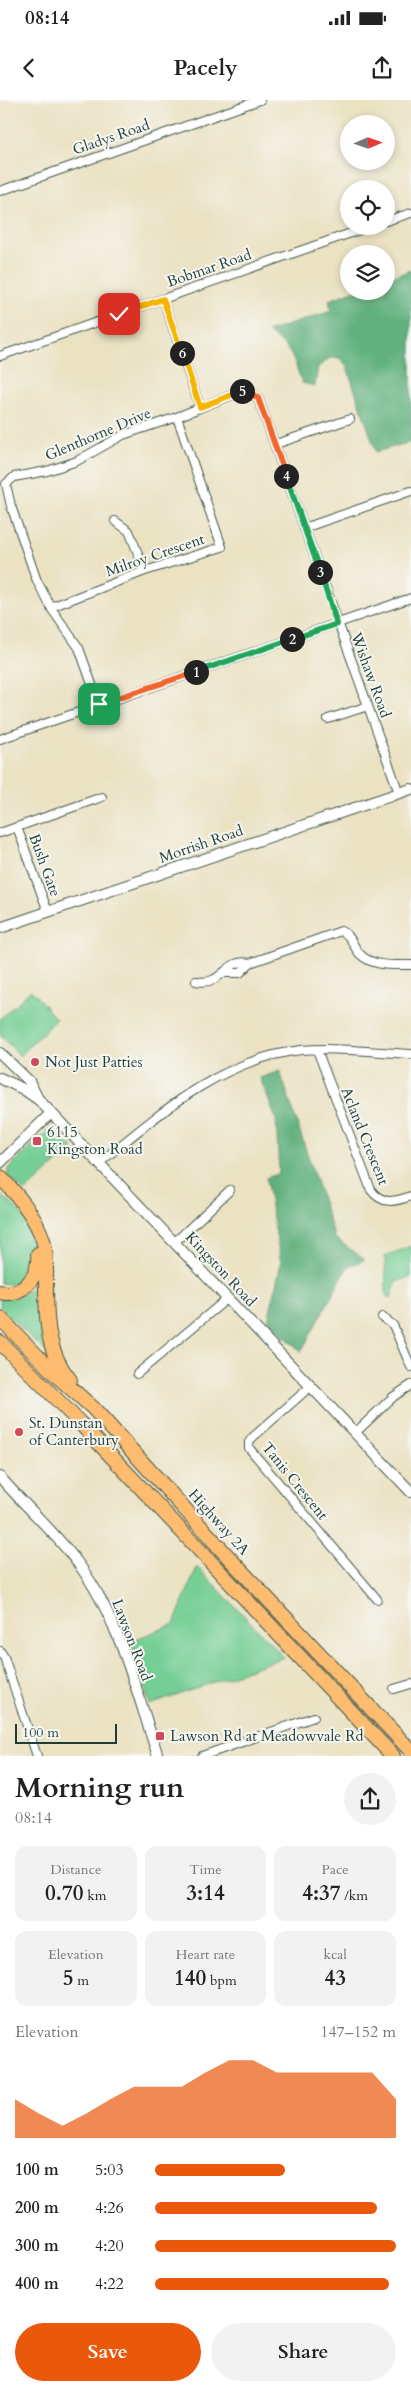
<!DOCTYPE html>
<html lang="en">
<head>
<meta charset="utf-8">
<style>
	body { margin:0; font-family:Cardo,serif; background:#f2f2f2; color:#222; height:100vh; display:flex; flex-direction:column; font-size:19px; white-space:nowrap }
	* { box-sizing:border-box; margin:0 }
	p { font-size:16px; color:#767676 }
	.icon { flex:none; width:28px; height:28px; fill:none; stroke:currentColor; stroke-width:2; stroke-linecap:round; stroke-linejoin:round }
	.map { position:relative; height:1656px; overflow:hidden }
	.details { display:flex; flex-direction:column; background:#fff; flex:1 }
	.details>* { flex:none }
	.needle { width:32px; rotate:88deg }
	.buttons { position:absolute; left:340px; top:15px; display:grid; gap:10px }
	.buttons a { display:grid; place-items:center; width:55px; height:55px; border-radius:50%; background:#fff; box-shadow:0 2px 8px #0003; font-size:25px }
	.scale { position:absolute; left:15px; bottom:12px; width:102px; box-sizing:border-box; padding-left:5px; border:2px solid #1f3d34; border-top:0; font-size:14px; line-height:18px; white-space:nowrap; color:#1f3d34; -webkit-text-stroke:4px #f6f6f2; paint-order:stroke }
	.pin { position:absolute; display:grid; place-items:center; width:42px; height:42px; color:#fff; margin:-21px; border-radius:10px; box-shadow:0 2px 8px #0006 }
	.km { position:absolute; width:25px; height:25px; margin:-12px; border-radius:50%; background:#222; color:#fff; font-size:14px; line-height:25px; text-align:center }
	.round { display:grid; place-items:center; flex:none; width:52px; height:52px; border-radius:26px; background:#f2f2f2 }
	.headline { display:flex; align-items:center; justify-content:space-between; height:85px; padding:0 15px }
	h1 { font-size:28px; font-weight:600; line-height:38px }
	.metrics { display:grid; grid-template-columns:repeat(3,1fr); gap:8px; height:85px; padding:5px 15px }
	.metrics div { display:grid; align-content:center; border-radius:12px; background:#f2f2f2; text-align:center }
	.metrics b { font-size:21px; font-weight:600 }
	.metrics small { font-size:14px; font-weight:400 }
	.metrics p { font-size:14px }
	.chart { height:140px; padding:10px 15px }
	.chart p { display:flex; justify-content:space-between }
	.chart svg { width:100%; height:90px; margin-top:5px; fill:#ea580c; opacity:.7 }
	.cta { display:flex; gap:10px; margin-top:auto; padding:10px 15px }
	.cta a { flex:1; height:58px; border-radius:30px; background:#ea580c; color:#fff; font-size:20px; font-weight:600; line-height:58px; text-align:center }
	.cta a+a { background:#f2f2f2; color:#222 }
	ul { padding:0 15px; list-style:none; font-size:16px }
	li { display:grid; grid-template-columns:80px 60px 1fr; align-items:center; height:38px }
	li i { height:12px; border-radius:6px; background:#ea580c }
	.status { display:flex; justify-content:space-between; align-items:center; height:35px; padding:0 25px; background:#fff; direction:ltr }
	.status svg { height:14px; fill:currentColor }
	header { display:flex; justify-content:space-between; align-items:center; height:65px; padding:0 15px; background:#fff; font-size:22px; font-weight:600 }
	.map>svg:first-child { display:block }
	.green { fill:#75ce94; stroke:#4a8664 }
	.forest { fill:#60b17e; stroke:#407759 }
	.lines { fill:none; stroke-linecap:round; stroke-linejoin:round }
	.minor-casing { stroke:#3e5649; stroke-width:10 }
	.tertiary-casing { stroke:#3e5649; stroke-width:12 }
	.motorway-casing { stroke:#3e5649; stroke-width:16 }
	.minor { stroke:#fff; stroke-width:8 }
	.tertiary { stroke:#fff; stroke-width:10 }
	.motorway { stroke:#fdbc6f; stroke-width:14 }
	.split-1-casing { stroke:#fff; stroke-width:10 }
	.split-2-casing { stroke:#fff; stroke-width:10 }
	.split-3-casing { stroke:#fff; stroke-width:10 }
	.split-4-casing { stroke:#fff; stroke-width:10 }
	.split-5-casing { stroke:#fff; stroke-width:10 }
	.split-6-casing { stroke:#fff; stroke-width:10 }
	.split-7-casing { stroke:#fff; stroke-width:10 }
	.split-1 { stroke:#f0652b; stroke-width:6 }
	.split-2 { stroke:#22a559; stroke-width:6 }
	.split-3 { stroke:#22a559; stroke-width:6 }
	.split-4 { stroke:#22a559; stroke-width:6 }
	.split-5 { stroke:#f0652b; stroke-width:6 }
	.split-6 { stroke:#f5b400; stroke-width:6 }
	.split-7 { stroke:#f5b400; stroke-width:6 }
	.poi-dot { fill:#d1495b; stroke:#f6f6f2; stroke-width:2 }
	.labels { text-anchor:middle; stroke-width:4; stroke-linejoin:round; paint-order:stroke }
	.street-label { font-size:15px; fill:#1f3d34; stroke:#f6f6f2 }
	.poi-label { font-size:15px; fill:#1f3d34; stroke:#f6f6f2; text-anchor:start }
</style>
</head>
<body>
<div class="status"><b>08:14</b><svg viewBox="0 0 49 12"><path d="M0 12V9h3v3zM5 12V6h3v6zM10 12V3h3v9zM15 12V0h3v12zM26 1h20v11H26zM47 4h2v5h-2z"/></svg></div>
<header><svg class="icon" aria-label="back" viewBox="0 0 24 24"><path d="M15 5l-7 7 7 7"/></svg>Pacely<svg class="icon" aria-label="share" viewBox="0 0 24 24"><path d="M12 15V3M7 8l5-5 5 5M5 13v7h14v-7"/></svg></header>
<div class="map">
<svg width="411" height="1656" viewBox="0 0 411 1656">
	<rect width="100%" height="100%" fill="#f6f6f2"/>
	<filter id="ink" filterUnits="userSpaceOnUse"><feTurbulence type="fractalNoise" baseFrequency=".02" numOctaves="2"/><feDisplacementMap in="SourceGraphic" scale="10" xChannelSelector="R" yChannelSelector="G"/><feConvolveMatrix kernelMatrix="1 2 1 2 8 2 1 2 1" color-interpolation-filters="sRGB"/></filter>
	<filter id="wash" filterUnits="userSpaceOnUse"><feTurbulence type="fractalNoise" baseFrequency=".0096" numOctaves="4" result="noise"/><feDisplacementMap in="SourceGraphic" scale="20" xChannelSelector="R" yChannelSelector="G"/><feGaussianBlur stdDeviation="1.12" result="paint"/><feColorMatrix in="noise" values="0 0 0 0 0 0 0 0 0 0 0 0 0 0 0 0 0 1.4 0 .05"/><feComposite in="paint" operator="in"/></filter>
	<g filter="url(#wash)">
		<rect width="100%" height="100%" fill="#ebe2c2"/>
		<g class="green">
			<polygon points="31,890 56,919 20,956 0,935 0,919"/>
			<polygon points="53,1030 73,1048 25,1092 8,1076 8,1069 47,1031"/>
			<path d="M0,1095c23,13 47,50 32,77 -3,5 -10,9 -14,13l-18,-2z"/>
			<polygon points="411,1146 411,1177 396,1182 391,1198 386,1196 385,1156"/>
			<path d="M41,1177l10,80 -51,-49v-10c22,1 27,-5 41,-21z"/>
			<polygon points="197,1467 284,1557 150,1605 131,1541 174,1524"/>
		</g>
		<g class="forest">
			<path d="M411,170v172l-35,10 -29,-85 -7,-9h-10l-12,9 -3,19 -13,-3c-10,-28 -10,-34 -35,-51l64,-21 -2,-11 24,-9h33v-12z"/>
			<polygon points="280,971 335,1138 365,1160 348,1166 301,1252 268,1220 281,1163 266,1078 279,1073 276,1019 260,978"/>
		</g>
	</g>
	<g filter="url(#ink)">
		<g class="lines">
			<g class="minor-casing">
				<g id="minor">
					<polyline points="0,91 260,0"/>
					<polyline points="386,121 411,113"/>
					<polyline points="163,199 200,307"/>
					<polyline points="0,256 371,126"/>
					<polyline points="276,344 350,319"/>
					<polyline points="115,421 129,431 145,471"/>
					<polyline points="304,428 411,391"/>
					<polyline points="51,507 145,471 222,447 177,317"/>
					<polyline points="99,604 79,548 53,511 37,481 11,406 6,384 14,377 47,371 77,361 123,335 177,317 244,290 258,298 399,693"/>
					<polyline points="328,619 368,606"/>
					<polyline points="0,639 411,498"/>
					<polyline points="17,727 48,812"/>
					<polyline points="0,733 102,697"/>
					<polyline points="225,873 240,873 250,863"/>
					<path d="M196,881c28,6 29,-24 54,-18l91,-32c12,5 11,16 20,24 12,12 35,10 50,10"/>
					<path d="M317,950l54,140c11,15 24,12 40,6"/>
					<path d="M99,1063c60,-49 122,-104 202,-113 36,-3 74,2 110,4"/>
					<polyline points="175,1142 230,1090"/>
					<polyline points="382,1217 393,1225 411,1267"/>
					<polyline points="137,1274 228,1198"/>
					<polyline points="311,1286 253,1337 249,1342 249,1348 377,1499"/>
					<polyline points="355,1333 393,1297 411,1285"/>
					<polyline points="0,1551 4,1557 37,1656"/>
					<polyline points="394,1589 411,1584"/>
					<polyline points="202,1656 314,1617"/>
				</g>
			</g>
			<g class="tertiary-casing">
				<g id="tertiary">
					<polyline points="0,828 411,689"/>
					<polyline points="0,953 29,981 38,999"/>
					<polyline points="0,978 23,989 39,1000 411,1392"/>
					<polyline points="0,1063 51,1013"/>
					<path d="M0,1377c25,29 55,55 77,85 42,55 59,129 81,194"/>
				</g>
			</g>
			<g class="motorway-casing">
				<g id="motorway">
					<path d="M0,1077c18,18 35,38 43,63 4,13 3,28 3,42 0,34 0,70 24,98"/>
					<path d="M0,1192c23,6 40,-17 38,-38"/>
					<polyline points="0,1218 57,1276 93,1308 232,1461 411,1651"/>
					<polyline points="0,1242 81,1324 393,1656"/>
				</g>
			</g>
			<use href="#minor" class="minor"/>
			<use href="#tertiary" class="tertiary"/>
			<use href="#motorway" class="motorway"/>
		</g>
	</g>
	<g class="lines" filter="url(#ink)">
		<g class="split-1-casing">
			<polyline id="split-1" points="99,604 196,572"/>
		</g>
		<g class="split-2-casing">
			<polyline id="split-2" points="196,572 292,539"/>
		</g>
		<g class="split-3-casing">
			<polyline id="split-3" points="292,539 337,524 320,472"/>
		</g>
		<g class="split-4-casing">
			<polyline id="split-4" points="286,376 320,472"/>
		</g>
		<g class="split-5-casing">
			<polyline id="split-5" points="242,291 248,291 258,298 286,376"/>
		</g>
		<g class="split-6-casing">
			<polyline id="split-6" points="182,253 200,307 242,291"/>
		</g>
		<g class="split-7-casing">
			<polyline id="split-7" points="119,214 163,199 182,253"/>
		</g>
		<use href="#split-1" class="split-1"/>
		<use href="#split-2" class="split-2"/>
		<use href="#split-3" class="split-3"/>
		<use href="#split-4" class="split-4"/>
		<use href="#split-5" class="split-5"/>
		<use href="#split-6" class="split-6"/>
		<use href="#split-7" class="split-7"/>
	</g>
	<g class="poi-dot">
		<circle cx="35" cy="962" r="5"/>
		<rect x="32" y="1036" width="10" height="10" rx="2.5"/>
		<circle cx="19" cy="1332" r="5"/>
		<rect x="155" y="1631" width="10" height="10" rx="2.5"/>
	</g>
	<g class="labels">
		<g class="street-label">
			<text transform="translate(111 37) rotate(-19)" y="5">Gladys Road</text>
			<text transform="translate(209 168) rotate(-19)" y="5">Bobmar Road</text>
			<text transform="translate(98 334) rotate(-23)" y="5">Glenthorne Drive</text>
			<text transform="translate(155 455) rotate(-19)" y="5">Milroy Crescent</text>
			<text transform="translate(371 575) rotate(70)" y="5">Wishaw Road</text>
			<text transform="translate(201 744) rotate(-19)" y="5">Morrish Road</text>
			<text transform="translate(45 765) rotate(70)" y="5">Bush Gate</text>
			<text transform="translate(365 1036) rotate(68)" y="5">Acland Crescent</text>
			<text transform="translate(221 1169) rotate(47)" y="5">Kingston Road</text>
			<text transform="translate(295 1381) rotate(51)" y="5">Tanis Crescent</text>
			<text transform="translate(219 1422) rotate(48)" y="5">Highway 2A</text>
			<text transform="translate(132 1540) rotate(69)" y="5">Lawson Road</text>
		</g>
		<g class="poi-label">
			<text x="45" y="967">Not Just Patties</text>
			<text x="47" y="1037">6115<tspan x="47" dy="17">Kingston Road</tspan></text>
			<text x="29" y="1328">St. Dunstan<tspan x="29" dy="17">of Canterbury</tspan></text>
			<text x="170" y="1641">Lawson Rd at Meadowvale Rd</text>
		</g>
	</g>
</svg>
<div class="buttons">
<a><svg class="needle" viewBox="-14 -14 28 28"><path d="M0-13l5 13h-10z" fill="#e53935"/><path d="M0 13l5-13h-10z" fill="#767676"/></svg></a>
<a><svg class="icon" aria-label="locate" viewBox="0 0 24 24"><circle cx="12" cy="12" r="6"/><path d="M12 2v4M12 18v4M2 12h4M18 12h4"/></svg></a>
<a><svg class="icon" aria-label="layers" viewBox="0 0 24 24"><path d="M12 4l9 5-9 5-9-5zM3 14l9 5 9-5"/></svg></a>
</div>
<div class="scale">100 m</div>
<div class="pin" style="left:99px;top:604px;background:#1e9e55"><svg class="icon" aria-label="arrive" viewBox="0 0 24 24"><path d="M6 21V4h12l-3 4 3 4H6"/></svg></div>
<div class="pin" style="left:119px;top:214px;background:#d93025"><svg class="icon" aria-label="check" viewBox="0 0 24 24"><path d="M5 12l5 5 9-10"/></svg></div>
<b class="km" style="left:196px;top:572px">1</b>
<b class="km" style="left:292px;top:539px">2</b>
<b class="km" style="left:320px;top:472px">3</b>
<b class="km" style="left:286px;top:376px">4</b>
<b class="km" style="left:242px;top:291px">5</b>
<b class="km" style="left:182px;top:253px">6</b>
</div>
<section class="details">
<div class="headline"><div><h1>Morning run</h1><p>08:14</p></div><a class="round"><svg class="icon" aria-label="share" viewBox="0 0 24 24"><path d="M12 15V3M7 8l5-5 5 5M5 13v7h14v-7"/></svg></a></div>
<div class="metrics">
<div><p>Distance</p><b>0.70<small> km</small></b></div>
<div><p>Time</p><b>3:14</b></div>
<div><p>Pace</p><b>4:37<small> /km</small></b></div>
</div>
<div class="metrics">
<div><p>Elevation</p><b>5<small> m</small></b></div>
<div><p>Heart rate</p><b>140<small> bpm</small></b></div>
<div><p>kcal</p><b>43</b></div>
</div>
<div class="chart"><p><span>Elevation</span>147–152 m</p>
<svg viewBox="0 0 160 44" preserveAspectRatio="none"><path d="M0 44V25L10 32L20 38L30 32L40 25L50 19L60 19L70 19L80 12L90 6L100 6L110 12L120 12L130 12L140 12L150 12L160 25V44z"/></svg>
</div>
<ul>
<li><b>100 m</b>5:03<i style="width:54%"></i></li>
<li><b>200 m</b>4:26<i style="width:92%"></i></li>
<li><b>300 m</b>4:20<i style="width:100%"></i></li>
<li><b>400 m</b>4:22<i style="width:97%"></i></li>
</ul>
<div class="cta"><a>Save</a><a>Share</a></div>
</section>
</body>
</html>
